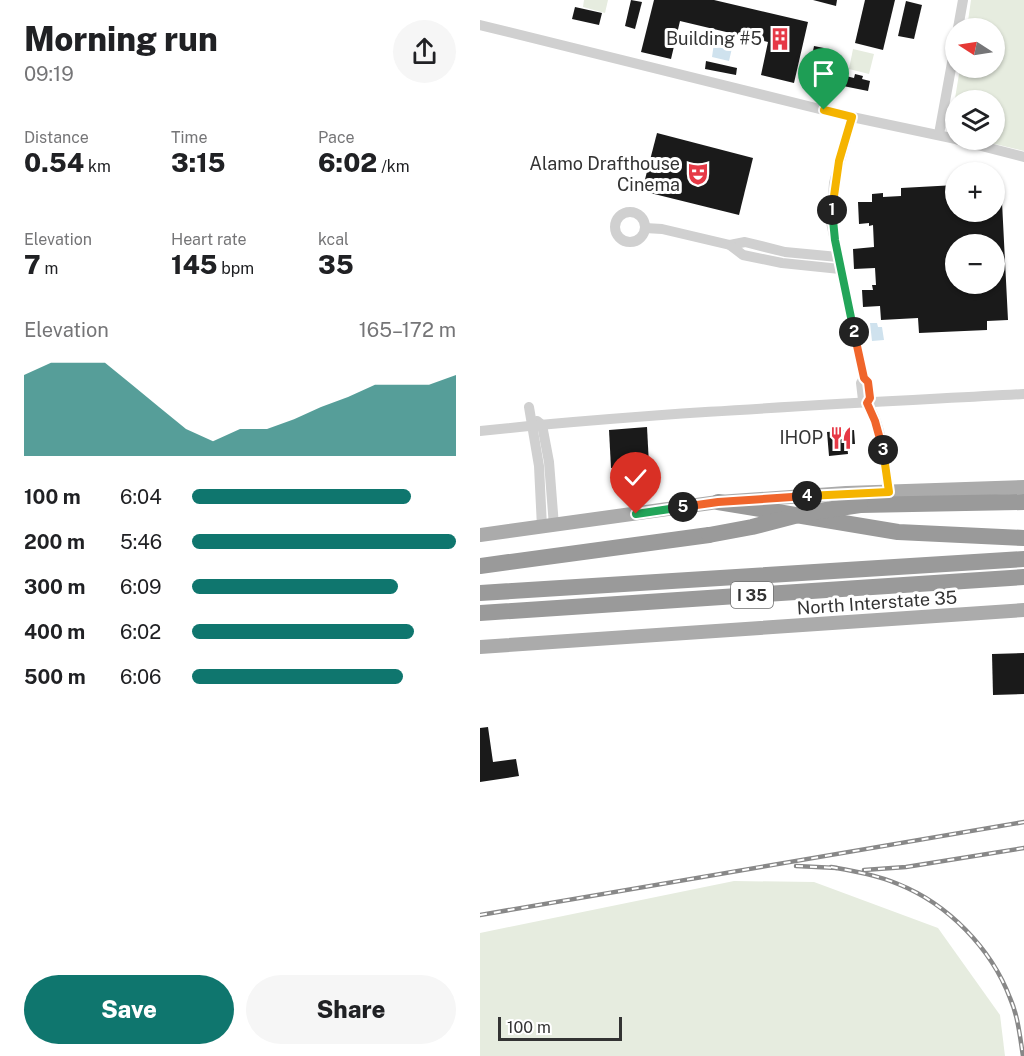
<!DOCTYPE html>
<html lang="en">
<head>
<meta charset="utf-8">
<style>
	body { margin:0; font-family:"Public Sans",sans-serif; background:#f6f6f6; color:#202124; height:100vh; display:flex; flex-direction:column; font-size:22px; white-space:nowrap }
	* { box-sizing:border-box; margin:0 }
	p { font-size:20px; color:#757577 }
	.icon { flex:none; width:33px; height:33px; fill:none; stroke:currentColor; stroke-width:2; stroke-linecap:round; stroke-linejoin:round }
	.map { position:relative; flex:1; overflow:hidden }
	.details { display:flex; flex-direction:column; background:#fff; width:480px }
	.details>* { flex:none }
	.needle { width:39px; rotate:282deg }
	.controls { position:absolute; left:465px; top:18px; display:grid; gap:12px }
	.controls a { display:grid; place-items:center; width:60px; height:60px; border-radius:50%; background:#fff; box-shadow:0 2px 4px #0004; font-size:30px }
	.scale { position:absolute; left:18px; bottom:15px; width:124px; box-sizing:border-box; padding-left:6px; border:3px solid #333; border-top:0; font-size:16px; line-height:21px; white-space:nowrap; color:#333; -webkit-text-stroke:4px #fff; paint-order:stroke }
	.pin { position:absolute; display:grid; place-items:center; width:51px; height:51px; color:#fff; margin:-62px -26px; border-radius:50% 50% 50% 0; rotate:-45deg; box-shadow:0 0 6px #0007 }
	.pin .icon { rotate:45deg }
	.km { position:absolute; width:30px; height:30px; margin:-15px; border-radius:50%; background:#222; color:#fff; font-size:16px; line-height:30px; text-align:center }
	.round { display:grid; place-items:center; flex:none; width:63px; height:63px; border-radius:32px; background:#f6f6f6 }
	.overview { display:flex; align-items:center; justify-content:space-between; height:102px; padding:0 24px }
	h1 { font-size:33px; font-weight:800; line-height:45px }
	.stats { display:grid; grid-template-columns:repeat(3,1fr); gap:9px; height:102px; padding:6px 24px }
	.stats div { display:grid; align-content:center }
	.stats b { font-size:26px; font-weight:800 }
	.stats small { font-size:16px; font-weight:400 }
	.stats p { font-size:16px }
	.chart { height:168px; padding:12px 24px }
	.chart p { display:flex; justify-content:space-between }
	.chart svg { width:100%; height:108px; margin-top:6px; fill:#0f766e; opacity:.7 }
	.action { display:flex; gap:12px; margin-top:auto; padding:12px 24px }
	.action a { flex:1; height:69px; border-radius:36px; background:#0f766e; color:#fff; font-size:24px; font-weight:800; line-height:69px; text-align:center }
	.action a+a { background:#f6f6f6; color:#202124 }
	ul { padding:0 24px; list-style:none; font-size:20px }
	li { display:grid; grid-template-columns:96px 72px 1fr; align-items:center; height:45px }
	li i { height:15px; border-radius:8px; background:#0f766e }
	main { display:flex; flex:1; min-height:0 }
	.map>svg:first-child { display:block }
	.green { fill:#e6ecdf }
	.water { fill:#cfe2ee }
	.building { fill:#1a1a1a; fill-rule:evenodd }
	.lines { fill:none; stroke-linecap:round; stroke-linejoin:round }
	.minor { stroke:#d0d0d0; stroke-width:10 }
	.major { stroke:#ababab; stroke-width:14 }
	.highway { stroke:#9a9a9a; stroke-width:16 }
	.rail-casing { stroke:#888; stroke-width:4.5 }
	.rail { stroke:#fff; stroke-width:2; stroke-dasharray:7; stroke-linecap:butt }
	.highway-bridge { stroke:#9a9a9a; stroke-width:16 }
	.split-1-casing { stroke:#fff; stroke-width:12 }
	.split-2-casing { stroke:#fff; stroke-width:12 }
	.split-3-casing { stroke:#fff; stroke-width:12 }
	.split-4-casing { stroke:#fff; stroke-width:12 }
	.split-5-casing { stroke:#fff; stroke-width:12 }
	.split-6-casing { stroke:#fff; stroke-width:12 }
	.split-1 { stroke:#f5b400; stroke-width:8 }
	.split-2 { stroke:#22a559; stroke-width:8 }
	.split-3 { stroke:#f0652b; stroke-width:8 }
	.split-4 { stroke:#f5b400; stroke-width:8 }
	.split-5 { stroke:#f0652b; stroke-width:8 }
	.split-6 { stroke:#22a559; stroke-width:8 }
	.labels { text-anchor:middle; stroke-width:6; stroke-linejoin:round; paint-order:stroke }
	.shield { fill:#fff; stroke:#707070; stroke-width:1.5 }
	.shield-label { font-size:16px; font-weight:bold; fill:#333 }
	.poi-label { font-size:18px; fill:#333; stroke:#fff; text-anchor:end }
	.street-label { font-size:18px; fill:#333; stroke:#fff }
</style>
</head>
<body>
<main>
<section class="details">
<div class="overview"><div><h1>Morning run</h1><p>09:19</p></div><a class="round"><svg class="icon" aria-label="share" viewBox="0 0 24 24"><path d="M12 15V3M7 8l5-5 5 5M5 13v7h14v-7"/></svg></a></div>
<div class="stats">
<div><p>Distance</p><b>0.54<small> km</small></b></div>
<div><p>Time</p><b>3:15</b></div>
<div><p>Pace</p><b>6:02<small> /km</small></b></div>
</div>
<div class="stats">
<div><p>Elevation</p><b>7<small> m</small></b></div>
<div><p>Heart rate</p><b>145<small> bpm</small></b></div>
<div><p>kcal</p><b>35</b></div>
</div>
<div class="chart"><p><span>Elevation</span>165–172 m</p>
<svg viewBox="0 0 160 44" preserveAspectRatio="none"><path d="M0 44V11L10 6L20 6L30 6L40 15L50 24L60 33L70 38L80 33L90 33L100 29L110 24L120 20L130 15L140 15L150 15L160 11V44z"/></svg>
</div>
<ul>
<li><b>100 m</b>6:04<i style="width:83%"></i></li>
<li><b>200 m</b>5:46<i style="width:100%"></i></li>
<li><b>300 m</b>6:09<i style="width:78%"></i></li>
<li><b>400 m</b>6:02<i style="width:84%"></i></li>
<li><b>500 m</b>6:06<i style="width:80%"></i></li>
</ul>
<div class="action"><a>Save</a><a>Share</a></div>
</section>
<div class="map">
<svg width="544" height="1056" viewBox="0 0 544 1056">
	<rect width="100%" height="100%" fill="#fff"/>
	<g class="green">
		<polygon points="104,0 128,0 125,13 103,7"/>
		<polygon points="491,0 544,0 544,151 498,140 514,140 514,100 476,100 475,133 470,129 480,68 514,68 514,28 487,28"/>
		<polygon points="373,49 394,54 389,74 369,69"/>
		<polygon points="254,881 334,882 458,928 520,1015 525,1056 0,1056 0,933"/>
	</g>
	<g class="water">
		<polygon points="239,41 249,43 248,47 252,48 249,61 232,57 234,43 238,44"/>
		<polygon points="390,323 397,323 398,327 402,327 404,340 392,341"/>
	</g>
	<g class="building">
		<polygon points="151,0 162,2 155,29 145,26"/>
		<polygon points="174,0 234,0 328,22 314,83 281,75 288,42 200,21 191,59 161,52"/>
		<polygon points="333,0 357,0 356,6"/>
		<polygon points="385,0 415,0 403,50 375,43"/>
		<polygon points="426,1 442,5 434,39 418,36"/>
		<polygon points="95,7 122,13 119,25 92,19"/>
		<polygon points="334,46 344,48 338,73 329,71"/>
		<polygon points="226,61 257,68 256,75 225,69"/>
		<polygon points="375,74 383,76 382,79 390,81 388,91 363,86 366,76 374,78"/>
		<polygon points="177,133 273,158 259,215 162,191"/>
		<path d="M476,185v27h38v-10h8l6,118 -21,1v9l-68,3 -1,-15 -37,2 -1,-14 -17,1 -1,-17h11l-1,-5h4l-1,-17 -21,1 -1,-20 21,-2 -1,-22 -4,1v-3l-10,1 -1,-22h14v-8l11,-1v4l18,-1v-8zM476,244h38v40h-38z"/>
		<polygon points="167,427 169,465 131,468 129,430"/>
		<polygon points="374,430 375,444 367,444 368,454 349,456 347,432"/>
		<polygon points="544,653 544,694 513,695 512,654"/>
		<polygon points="8,727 13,762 36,759 39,776 0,782 0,728"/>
	</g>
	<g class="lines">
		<g class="minor">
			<polyline points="0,25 372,117 476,139"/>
			<polyline points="478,28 483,0"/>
			<path d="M372,117l-18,66 -3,39 33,156 -3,5 2,17c18,13 23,70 26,92"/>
			<polyline points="459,134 476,41"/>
			<polyline points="478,140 544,157"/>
			<circle cx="150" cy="227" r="15"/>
			<polyline points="165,228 182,229 250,245 265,242 305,252 358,257"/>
			<polyline points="250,245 263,255 302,263 360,269"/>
			<polyline points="49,407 59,466 62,527"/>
			<polyline points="57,421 62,425 69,462 74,526"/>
			<path d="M0,431c181,-19 363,-27 544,-37"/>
		</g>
		<g class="major">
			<polyline points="0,535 238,502 366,493 544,487"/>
			<polyline points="0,647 544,610"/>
		</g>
		<g class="highway">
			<polyline points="238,502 418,532 544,538"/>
			<polyline points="380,505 544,502"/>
			<polyline points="0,566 229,535"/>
			<polyline points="0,593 544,559"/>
			<polyline points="0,613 544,577"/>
		</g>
		<g class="rail-casing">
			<g id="rail">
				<polyline points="316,866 357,868"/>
				<path d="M351,867c22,4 46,8 67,17 50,20 93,64 112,114 8,18 10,39 13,58"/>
				<polyline points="384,870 426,867 544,848"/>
				<polyline points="0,915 544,822"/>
			</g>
		</g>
		<use href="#rail" class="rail"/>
		<polyline class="highway-bridge" points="229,535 272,527 326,513 380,505"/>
	</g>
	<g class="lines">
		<g class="split-1-casing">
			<polyline id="split-1" points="344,110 372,117 359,161 352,210"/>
		</g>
		<g class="split-2-casing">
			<polyline id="split-2" points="352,210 355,240 374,332"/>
		</g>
		<g class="split-3-casing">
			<polyline id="split-3" points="374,332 384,378 388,382 390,398 387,403 395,421 403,450"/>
		</g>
		<g class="split-4-casing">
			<polyline id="split-4" points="327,496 409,492 403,450"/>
		</g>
		<g class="split-5-casing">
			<polyline id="split-5" points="203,507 238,502 327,496"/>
		</g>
		<g class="split-6-casing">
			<polyline id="split-6" points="156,514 203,507"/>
		</g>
		<use href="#split-1" class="split-1"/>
		<use href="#split-2" class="split-2"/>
		<use href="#split-3" class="split-3"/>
		<use href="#split-4" class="split-4"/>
		<use href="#split-5" class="split-5"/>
		<use href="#split-6" class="split-6"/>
	</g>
	<defs>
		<g id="building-bare" transform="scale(1.8)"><path d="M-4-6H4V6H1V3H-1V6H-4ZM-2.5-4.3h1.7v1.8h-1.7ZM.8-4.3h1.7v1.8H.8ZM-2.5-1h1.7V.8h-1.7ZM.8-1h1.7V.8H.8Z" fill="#e63946" stroke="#fff" stroke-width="2.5" paint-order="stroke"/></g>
		<g id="theatre-bare" transform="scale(1.8)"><path d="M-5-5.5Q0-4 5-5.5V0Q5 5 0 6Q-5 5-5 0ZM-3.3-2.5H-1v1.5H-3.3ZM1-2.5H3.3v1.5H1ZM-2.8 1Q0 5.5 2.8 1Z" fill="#e63946" stroke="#fff" stroke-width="2.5" paint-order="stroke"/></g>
		<g id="restaurant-bare" transform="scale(1.8)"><path d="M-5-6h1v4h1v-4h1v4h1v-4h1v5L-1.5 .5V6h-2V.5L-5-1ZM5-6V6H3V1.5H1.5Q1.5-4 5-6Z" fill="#e63946" stroke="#fff" stroke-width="2.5" paint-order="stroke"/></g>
	</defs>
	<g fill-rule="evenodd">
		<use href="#building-bare" x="300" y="39"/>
		<use href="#theatre-bare" x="218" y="174"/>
		<use href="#restaurant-bare" x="361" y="438"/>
	</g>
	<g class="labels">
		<rect class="shield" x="251" y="582" width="42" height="26" rx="4.5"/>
		<g class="shield-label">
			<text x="272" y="601">I 35</text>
		</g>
		<g class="poi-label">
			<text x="282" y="45">Building #5</text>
			<text x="200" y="170">Alamo Drafthouse<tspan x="200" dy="21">Cinema</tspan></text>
			<text x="343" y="444">IHOP</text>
		</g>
		<g class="street-label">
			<text transform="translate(397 603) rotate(-4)" y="6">North Interstate 35</text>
		</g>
	</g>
</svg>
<div class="controls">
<a><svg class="needle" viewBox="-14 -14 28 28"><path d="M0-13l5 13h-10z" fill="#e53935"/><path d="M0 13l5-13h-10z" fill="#757577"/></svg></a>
<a><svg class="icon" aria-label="layers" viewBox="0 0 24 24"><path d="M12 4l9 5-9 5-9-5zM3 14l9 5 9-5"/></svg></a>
<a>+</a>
<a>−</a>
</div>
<div class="scale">100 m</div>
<div class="pin" style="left:344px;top:110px;background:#1e9e55"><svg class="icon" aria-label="arrive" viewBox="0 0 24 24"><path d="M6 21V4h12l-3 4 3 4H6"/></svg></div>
<div class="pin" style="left:156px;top:514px;background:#d93025"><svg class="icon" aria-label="check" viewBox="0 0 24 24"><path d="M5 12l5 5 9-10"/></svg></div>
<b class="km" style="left:352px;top:210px">1</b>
<b class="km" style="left:374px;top:332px">2</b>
<b class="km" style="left:403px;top:450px">3</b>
<b class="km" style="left:327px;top:496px">4</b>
<b class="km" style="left:203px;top:507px">5</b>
</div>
</main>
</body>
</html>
